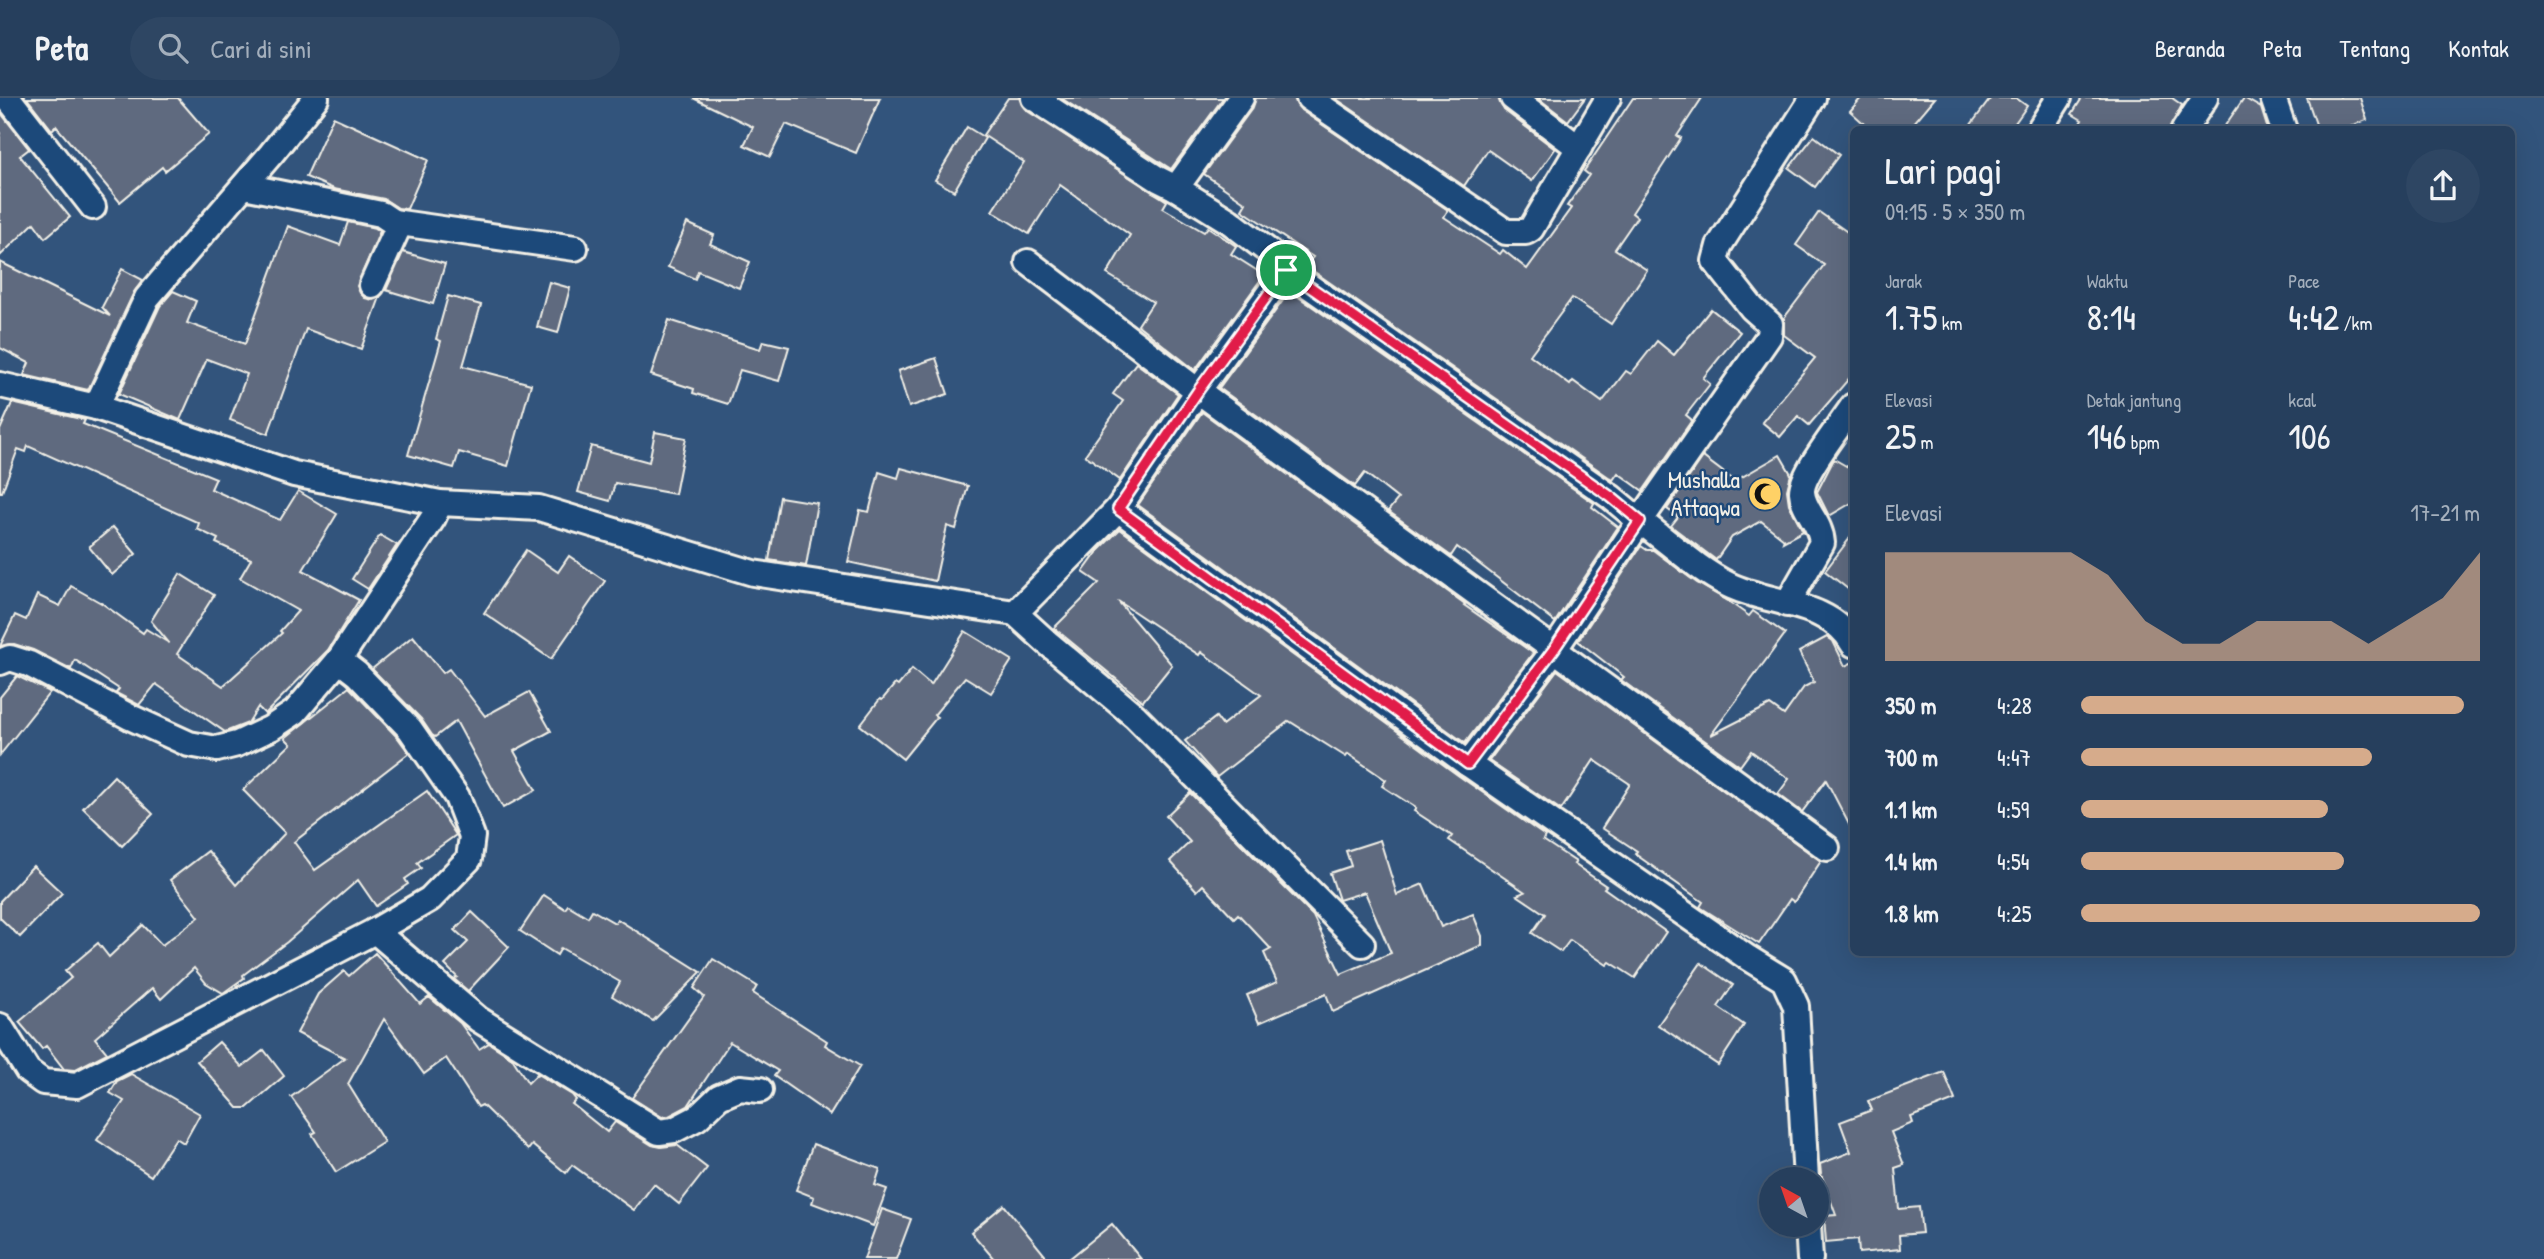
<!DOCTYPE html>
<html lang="id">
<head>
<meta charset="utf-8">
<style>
	body { margin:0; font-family:"Patrick Hand",sans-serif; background:#2e4663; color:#f1f3f6; height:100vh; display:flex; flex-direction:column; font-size:26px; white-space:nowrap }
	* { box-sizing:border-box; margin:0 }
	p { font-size:23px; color:#a4afbc }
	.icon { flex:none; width:38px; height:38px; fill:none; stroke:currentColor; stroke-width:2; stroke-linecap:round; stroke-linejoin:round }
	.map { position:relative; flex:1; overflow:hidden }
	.details { position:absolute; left:1850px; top:28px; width:665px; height:830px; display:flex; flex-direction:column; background:#263f5d; border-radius:10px; box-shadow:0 7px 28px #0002,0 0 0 2px #425872 }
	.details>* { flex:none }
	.needle { width:46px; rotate:320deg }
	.buttons { position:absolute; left:1759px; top:1069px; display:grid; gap:14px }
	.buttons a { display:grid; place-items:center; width:70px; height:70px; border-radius:50%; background:#263f5d; box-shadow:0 7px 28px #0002,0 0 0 2px #425872; font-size:35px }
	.pin { position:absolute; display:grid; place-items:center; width:60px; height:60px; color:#fff; margin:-30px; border:4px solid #fff; border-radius:50%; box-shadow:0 2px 7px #0007 }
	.round { display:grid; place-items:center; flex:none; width:74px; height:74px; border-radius:37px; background:#2e4663 }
	.overview { display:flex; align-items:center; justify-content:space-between; height:119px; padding:0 35px }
	h1 { font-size:38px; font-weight:600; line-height:52px }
	.figures { display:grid; grid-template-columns:repeat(3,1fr); gap:10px; height:119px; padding:7px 35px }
	.figures div { display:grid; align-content:center }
	.figures b { font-size:35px; font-weight:600 }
	.figures small { font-size:19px; font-weight:400 }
	.figures p { font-size:19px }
	.chart { height:196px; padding:14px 35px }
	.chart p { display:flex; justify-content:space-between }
	.chart svg { width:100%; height:126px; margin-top:7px; fill:#d6ab8b; opacity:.7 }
	ul { padding:0 35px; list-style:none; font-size:23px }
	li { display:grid; grid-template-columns:112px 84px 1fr; align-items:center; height:52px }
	li i { height:18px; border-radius:9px; background:#d6ab8b }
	header { display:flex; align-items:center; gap:42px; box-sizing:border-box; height:98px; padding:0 35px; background:#263f5d; border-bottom:2px solid #425872 }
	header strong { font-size:33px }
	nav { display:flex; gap:38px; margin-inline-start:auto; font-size:24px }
	.search { width:490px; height:63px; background:#2e4663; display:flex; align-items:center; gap:18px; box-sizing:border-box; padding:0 24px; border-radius:38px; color:#a4afbc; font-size:26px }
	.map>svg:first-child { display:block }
	.building { fill:#5f6b7f; stroke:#f4f1e8; stroke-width:2 }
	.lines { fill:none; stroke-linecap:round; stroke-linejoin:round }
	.street-casing { stroke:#f4f1e8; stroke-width:30 }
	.street { stroke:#1f4a7a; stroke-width:24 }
	.route-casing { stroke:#fff; stroke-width:14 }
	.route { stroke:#e11d48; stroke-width:9 }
	.labels { text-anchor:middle; stroke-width:5; stroke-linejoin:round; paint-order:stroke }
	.poi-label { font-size:24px; fill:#f4f1e8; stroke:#1f4a7a; text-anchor:end }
</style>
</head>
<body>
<header>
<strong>Peta</strong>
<div class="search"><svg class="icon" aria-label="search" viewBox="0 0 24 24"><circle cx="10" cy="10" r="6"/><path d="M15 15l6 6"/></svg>Cari di sini</div>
<nav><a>Beranda</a><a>Peta</a><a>Tentang</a><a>Kontak</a></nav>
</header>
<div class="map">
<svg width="2544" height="1161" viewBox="0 0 2544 1161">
	<rect width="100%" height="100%" fill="#32547c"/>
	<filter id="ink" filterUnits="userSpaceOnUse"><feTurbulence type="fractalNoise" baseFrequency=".0143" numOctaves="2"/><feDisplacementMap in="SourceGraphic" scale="14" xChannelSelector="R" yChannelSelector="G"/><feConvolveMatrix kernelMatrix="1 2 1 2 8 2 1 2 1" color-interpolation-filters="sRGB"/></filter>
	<g filter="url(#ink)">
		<g class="building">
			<polygon points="27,0 178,0 209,36 165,73 162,69 120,104 56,28 52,32"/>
			<polygon points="693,0 880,0 856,55 786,26 770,59 744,47 753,29"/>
			<polygon points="1008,0 1019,0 1026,12 1167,103 1163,110 1204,134 1208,129 1236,148 1231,156 1264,177 1195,272 1138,227 1153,204 1107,176 1130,137 1060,87 1029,136 992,113 1024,64 983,37"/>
			<polygon points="1061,0 1223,0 1171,71"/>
			<polygon points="1256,0 1294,0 1301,12 1448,112 1444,119 1500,156 1503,152 1527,171 1571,110 1567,108 1589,77 1584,73 1633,0 1702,0 1677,38 1681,40 1632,115 1637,119 1615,151 1647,172 1611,226 1572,200 1530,257 1570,287 1573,283 1602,304 1626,273 1631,276 1657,243 1674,257 1711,211 1740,234 1703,280 1710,286 1686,317 1692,322 1643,393 1618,375 1613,382 1306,168 1313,159 1242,112 1246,105 1204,76 1253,9"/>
			<polygon points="1335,0 1498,0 1504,12 1555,51 1532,83 1488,52 1464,88"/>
			<polygon points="1538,0 1585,0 1568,23"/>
			<polygon points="1861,0 1935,0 1908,32 1871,32 1850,13"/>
			<polygon points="1991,0 2016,0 2027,8 2010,32 1967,32"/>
			<polygon points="2082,0 2172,0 2182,7 2169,32 2076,32 2082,22 2072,16"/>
			<polygon points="2244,0 2261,10 2268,32 2222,32"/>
			<polygon points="2307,0 2360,0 2367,22 2339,32 2318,32"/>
			<polygon points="0,14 29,51 20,58 70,119 45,140 34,125 0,158"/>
			<polygon points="333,19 428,62 407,111 398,110 384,101 334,91 306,79"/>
			<polygon points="967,29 985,40 954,93 935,82"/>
			<polygon points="1814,38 1839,57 1815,89 1789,70"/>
			<polygon points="1819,114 1853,138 1853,276 1809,327 1798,318 1780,339 1762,324 1815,260 1784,237 1784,220 1824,167 1796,147"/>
			<polygon points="348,124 375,130 380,133 357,188 360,195 365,200 373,202 380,199 361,251 306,231 268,336 230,322 247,276 207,261 180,322 119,296 160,208 173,193 196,203 187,225 245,246 288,128 340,147"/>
			<polygon points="687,125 714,137 710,146 750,164 739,190 698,173 695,181 668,169"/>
			<polygon points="403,154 445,166 433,206 386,192"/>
			<polygon points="0,164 110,218 102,209 122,171 143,182 134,194 88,292 24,277 29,265 0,250"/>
			<polygon points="549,184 570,190 558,235 537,229"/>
			<polygon points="1290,193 1594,405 1592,409 1618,429 1555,524 1457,449 1451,458 1388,413 1398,401 1365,375 1355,388 1219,290"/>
			<polygon points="448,198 481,207 463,268 531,286 508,368 459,354 454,370 408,357 441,243 436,241"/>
			<polygon points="669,222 760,251 763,243 789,249 779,283 740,272 728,306 693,295 694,291 651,277"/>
			<polygon points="936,260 948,296 909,309 898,273"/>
			<polygon points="1136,265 1178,296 1120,382 1085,357 1123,303 1113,296"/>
			<polygon points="12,305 85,322 83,326 216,380 211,391 280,422 298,393 337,416 303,472 359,502 328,552 265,616 258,609 248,625 225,634 156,586 139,607 116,595 119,591 75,562 71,571 33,552 14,546 0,548 15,517 26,522 37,497 60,508 71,488 103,506 143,535 146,531 169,545 151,523 180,476 214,497 177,556 223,588 282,535 280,533 298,513 240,480 251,461 216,445 218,441 197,431 199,425 28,348 26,354 18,351 2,394 0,394 0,332"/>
			<polygon points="1202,314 1465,506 1464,507 1533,555 1465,645 1138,407"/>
			<polygon points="655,334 686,340 675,396 615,385 610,403 578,394 591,348 649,364"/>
			<polygon points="1780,357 1791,376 1787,392 1789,406 1803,433 1783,444 1784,441 1761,423 1732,439 1716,462 1671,428 1678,419 1667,411 1703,359 1735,383"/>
			<polygon points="1834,361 1853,372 1853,404 1829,418 1817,394"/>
			<polygon points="901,370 968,388 956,431 947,428 935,483 848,464 860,412 869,414 879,374 898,380"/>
			<polygon points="780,399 817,405 806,468 769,462"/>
			<polygon points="113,429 136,456 112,477 89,449"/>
			<polygon points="1120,431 1459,678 1545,738 1543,742 1576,764 1574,766 1606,788 1604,790 1666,834 1635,880 1610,864 1607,867 1570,842 1561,854 1532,835 1545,816 1517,797 1525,794 1449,742 1452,738 1414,713 1416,710 1382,688 1386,682 1348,656 1346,659 1289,623 1217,679 1185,643 1216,619 1222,627 1261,597 1201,554 1199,557 1118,503 1172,567 1143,603 1054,530 1099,485 1083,474 1099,452"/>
			<polygon points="1853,436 1853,495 1825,473"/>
			<polygon points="380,437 397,447 368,491 352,481"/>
			<polygon points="1641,448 1647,452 1653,452 1697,485 1728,503 1749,518 1753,513 1785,536 1711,637 1770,607 1784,617 1804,589 1814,584 1799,554 1827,539 1833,543 1845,568 1853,564 1853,734 1826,682 1802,714 1778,696 1789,681 1751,653 1740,668 1621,582 1624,579 1578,543"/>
			<polygon points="526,452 558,474 569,458 605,483 551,561 484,515"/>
			<polygon points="965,533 1012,562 991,595 965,579 934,617 937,619 903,661 860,627 880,601 882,602 895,586 898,588 912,571 931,587"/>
			<polygon points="413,538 443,575 449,571 485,618 529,594 551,633 514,653 536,692 503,710 456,623 435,639 432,637 421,621 372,571"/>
			<polygon points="1557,572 1821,763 1794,804 1790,801 1759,846 1700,809 1703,804 1635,756 1637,753 1602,730 1630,686 1594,662 1561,712 1489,663"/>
			<polygon points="17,578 50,594 0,657 0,599"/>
			<polygon points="349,589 398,640 409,655 294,744 315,772 427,693 456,737 417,765 421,770 405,781 408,786 376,808 358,782 287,844 243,877 244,880 223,895 206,885 194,870 161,901 152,890 95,940 107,955 74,972 64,971 46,948 42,951 19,924 71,880 65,873 98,845 109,859 143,827 162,847 199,819 170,782 208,753 236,787 285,735 243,692 291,646 285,640"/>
			<polygon points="114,678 153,716 122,748 83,710"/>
			<polygon points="1190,695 1313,818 1341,876 1391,855 1365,794 1339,802 1330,775 1351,768 1346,753 1380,742 1397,797 1423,786 1441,829 1473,816 1482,838 1482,847 1333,914 1326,896 1259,925 1247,897 1277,884 1264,855 1271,851 1238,816 1234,820 1203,787 1197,793 1170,763 1190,744 1166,718"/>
			<polygon points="33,768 62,795 20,839 0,820 0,803"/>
			<polygon points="544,797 565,811 568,807 588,819 592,812 615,825 617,821 701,874 653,923 612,898 620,884 561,850 557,857 520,833"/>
			<polygon points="472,814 509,849 468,893 454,881 457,879 445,867 468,844 455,832"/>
			<polygon points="375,855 420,906 429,899 460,925 479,951 489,945 512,960 528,985 537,976 572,997 576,1002 572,1006 607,1034 615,1024 652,1047 661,1049 677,1047 707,1070 679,1106 654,1086 634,1112 572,1067 566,1075 532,1047 528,1052 482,1007 478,1009 446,960 424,976 384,921 348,986 384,1044 336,1074 312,1036 316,1034 291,999 345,960 297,935 318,896 344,873 349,878"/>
			<polygon points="713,861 757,888 753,895 827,943 825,947 860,968 830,1017 774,978 778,973 730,944 688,1008 669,1018 662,1019 632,1000 704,899 694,890"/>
			<polygon points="1701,865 1733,887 1718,909 1744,927 1718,967 1658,927"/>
			<polygon points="219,944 242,969 264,952 284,978 247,1010 238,1010 197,963"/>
			<polygon points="1944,974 1955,1002 1911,1019 1913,1025 1891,1034 1904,1067 1895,1070 1899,1111 1919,1109 1922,1135 1899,1137 1900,1151 1859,1155 1858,1141 1826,1144 1824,1118 1836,1117 1821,1076 1820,1066 1851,1054 1840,1024 1872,1012 1868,1003"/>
			<polygon points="131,976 200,1016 184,1045 176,1040 151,1078 97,1042 124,1003 110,995 117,983"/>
			<polygon points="813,1046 880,1071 875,1087 887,1091 873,1128 812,1105 814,1099 796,1092"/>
			<polygon points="1004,1107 1048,1161 994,1161 971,1134"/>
			<polygon points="882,1111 911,1121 896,1161 864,1161"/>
			<polygon points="1112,1126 1141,1161 1069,1161"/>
		</g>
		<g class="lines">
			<g class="street-casing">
				<g id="street">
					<polyline points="8,0 93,109"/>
					<polyline points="1034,0 1158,81 1176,90"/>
					<polyline points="1309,0 1506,134 1526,134 1531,131 1608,0"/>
					<polyline points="1513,0 1579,50"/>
					<path d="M1813,0l-94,148 -4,15 37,47 18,16 -1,12 -129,185c29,21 57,48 89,64 38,19 103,17 124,59"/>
					<polyline points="2273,0 2284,32"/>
					<polyline points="2039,32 2059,0"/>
					<polyline points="2184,32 2205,0"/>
					<polyline points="244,88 381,116 393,124 397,132 372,187"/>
					<polyline points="393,124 575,150"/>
					<polyline points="1028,164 1198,293 1827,750"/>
					<polyline points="0,287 96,309 294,376 440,405 539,410 753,475 1015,515 1118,411 1198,293 1286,172 1276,159 1229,123 1176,90 1241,0"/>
					<polyline points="96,309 147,200 271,56 316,0"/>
					<polyline points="1118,411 1468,666 1554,552 1640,423 1611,399 1286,172"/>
					<path d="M1787,506l35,-61c-1,-21 -19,-32 -20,-51 -1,-18 40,-69 51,-86"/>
					<polyline points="1015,515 1049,546 1135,618 1362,846"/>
					<polyline points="0,564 10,560 29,566 130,619 189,646 217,651 237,646 271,630 295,614 339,562 433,420 440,405"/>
					<polyline points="1468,666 1748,860 1784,882 1796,908 1806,1082"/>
					<polyline points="375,833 478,921 659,1034 674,1032 697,1020 719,999 740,990 760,992"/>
					<polyline points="0,928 28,973 43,984 77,987 375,833 430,801 469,761 472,738 457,699 410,631 357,576 339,562"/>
					<polyline points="1808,1127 1810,1161"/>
				</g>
			</g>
			<use href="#street" class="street"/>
		</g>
	</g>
	<g class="lines" filter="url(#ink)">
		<g class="route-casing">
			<polygon id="route" points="1286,172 1611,399 1640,423 1554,551 1468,666 1118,411 1198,293"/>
		</g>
		<use href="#route" class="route"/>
	</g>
	<defs>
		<g id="mosque-disc" transform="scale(1.75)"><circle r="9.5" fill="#ffd166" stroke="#1f4a7a"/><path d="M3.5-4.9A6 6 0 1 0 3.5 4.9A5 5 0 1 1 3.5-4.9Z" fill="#111"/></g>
	</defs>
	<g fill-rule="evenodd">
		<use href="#mosque-disc" x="1765" y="396"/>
	</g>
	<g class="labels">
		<g class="poi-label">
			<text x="1740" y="390">Mushalla<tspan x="1740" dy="28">Attaqwa</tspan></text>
		</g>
	</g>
</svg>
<div class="buttons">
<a><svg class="needle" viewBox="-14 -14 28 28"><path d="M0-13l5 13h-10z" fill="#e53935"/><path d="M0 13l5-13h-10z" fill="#a4afbc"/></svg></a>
</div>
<div class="pin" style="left:1286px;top:172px;background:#1e9e55"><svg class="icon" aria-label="arrive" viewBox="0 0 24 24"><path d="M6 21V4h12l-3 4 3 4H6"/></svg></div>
<section class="details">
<div class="overview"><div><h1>Lari pagi</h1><p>09:15 · 5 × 350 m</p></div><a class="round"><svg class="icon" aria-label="share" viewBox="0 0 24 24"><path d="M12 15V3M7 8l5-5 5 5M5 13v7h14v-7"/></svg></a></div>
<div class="figures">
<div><p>Jarak</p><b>1.75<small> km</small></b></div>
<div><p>Waktu</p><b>8:14</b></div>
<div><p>Pace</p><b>4:42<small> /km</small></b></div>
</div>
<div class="figures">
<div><p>Elevasi</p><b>25<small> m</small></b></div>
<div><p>Detak jantung</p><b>146<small> bpm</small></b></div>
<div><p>kcal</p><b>106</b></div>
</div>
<div class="chart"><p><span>Elevasi</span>17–21 m</p>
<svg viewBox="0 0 160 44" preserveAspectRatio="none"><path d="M0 44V6L10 6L20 6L30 6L40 6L50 6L60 14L70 30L80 38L90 38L100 30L110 30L120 30L130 38L140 30L150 22L160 6V44z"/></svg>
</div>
<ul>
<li><b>350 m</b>4:28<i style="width:96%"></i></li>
<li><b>700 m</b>4:47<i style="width:73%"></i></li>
<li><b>1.1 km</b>4:59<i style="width:62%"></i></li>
<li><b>1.4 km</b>4:54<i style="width:66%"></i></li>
<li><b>1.8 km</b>4:25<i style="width:100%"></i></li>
</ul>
</section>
</div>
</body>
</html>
